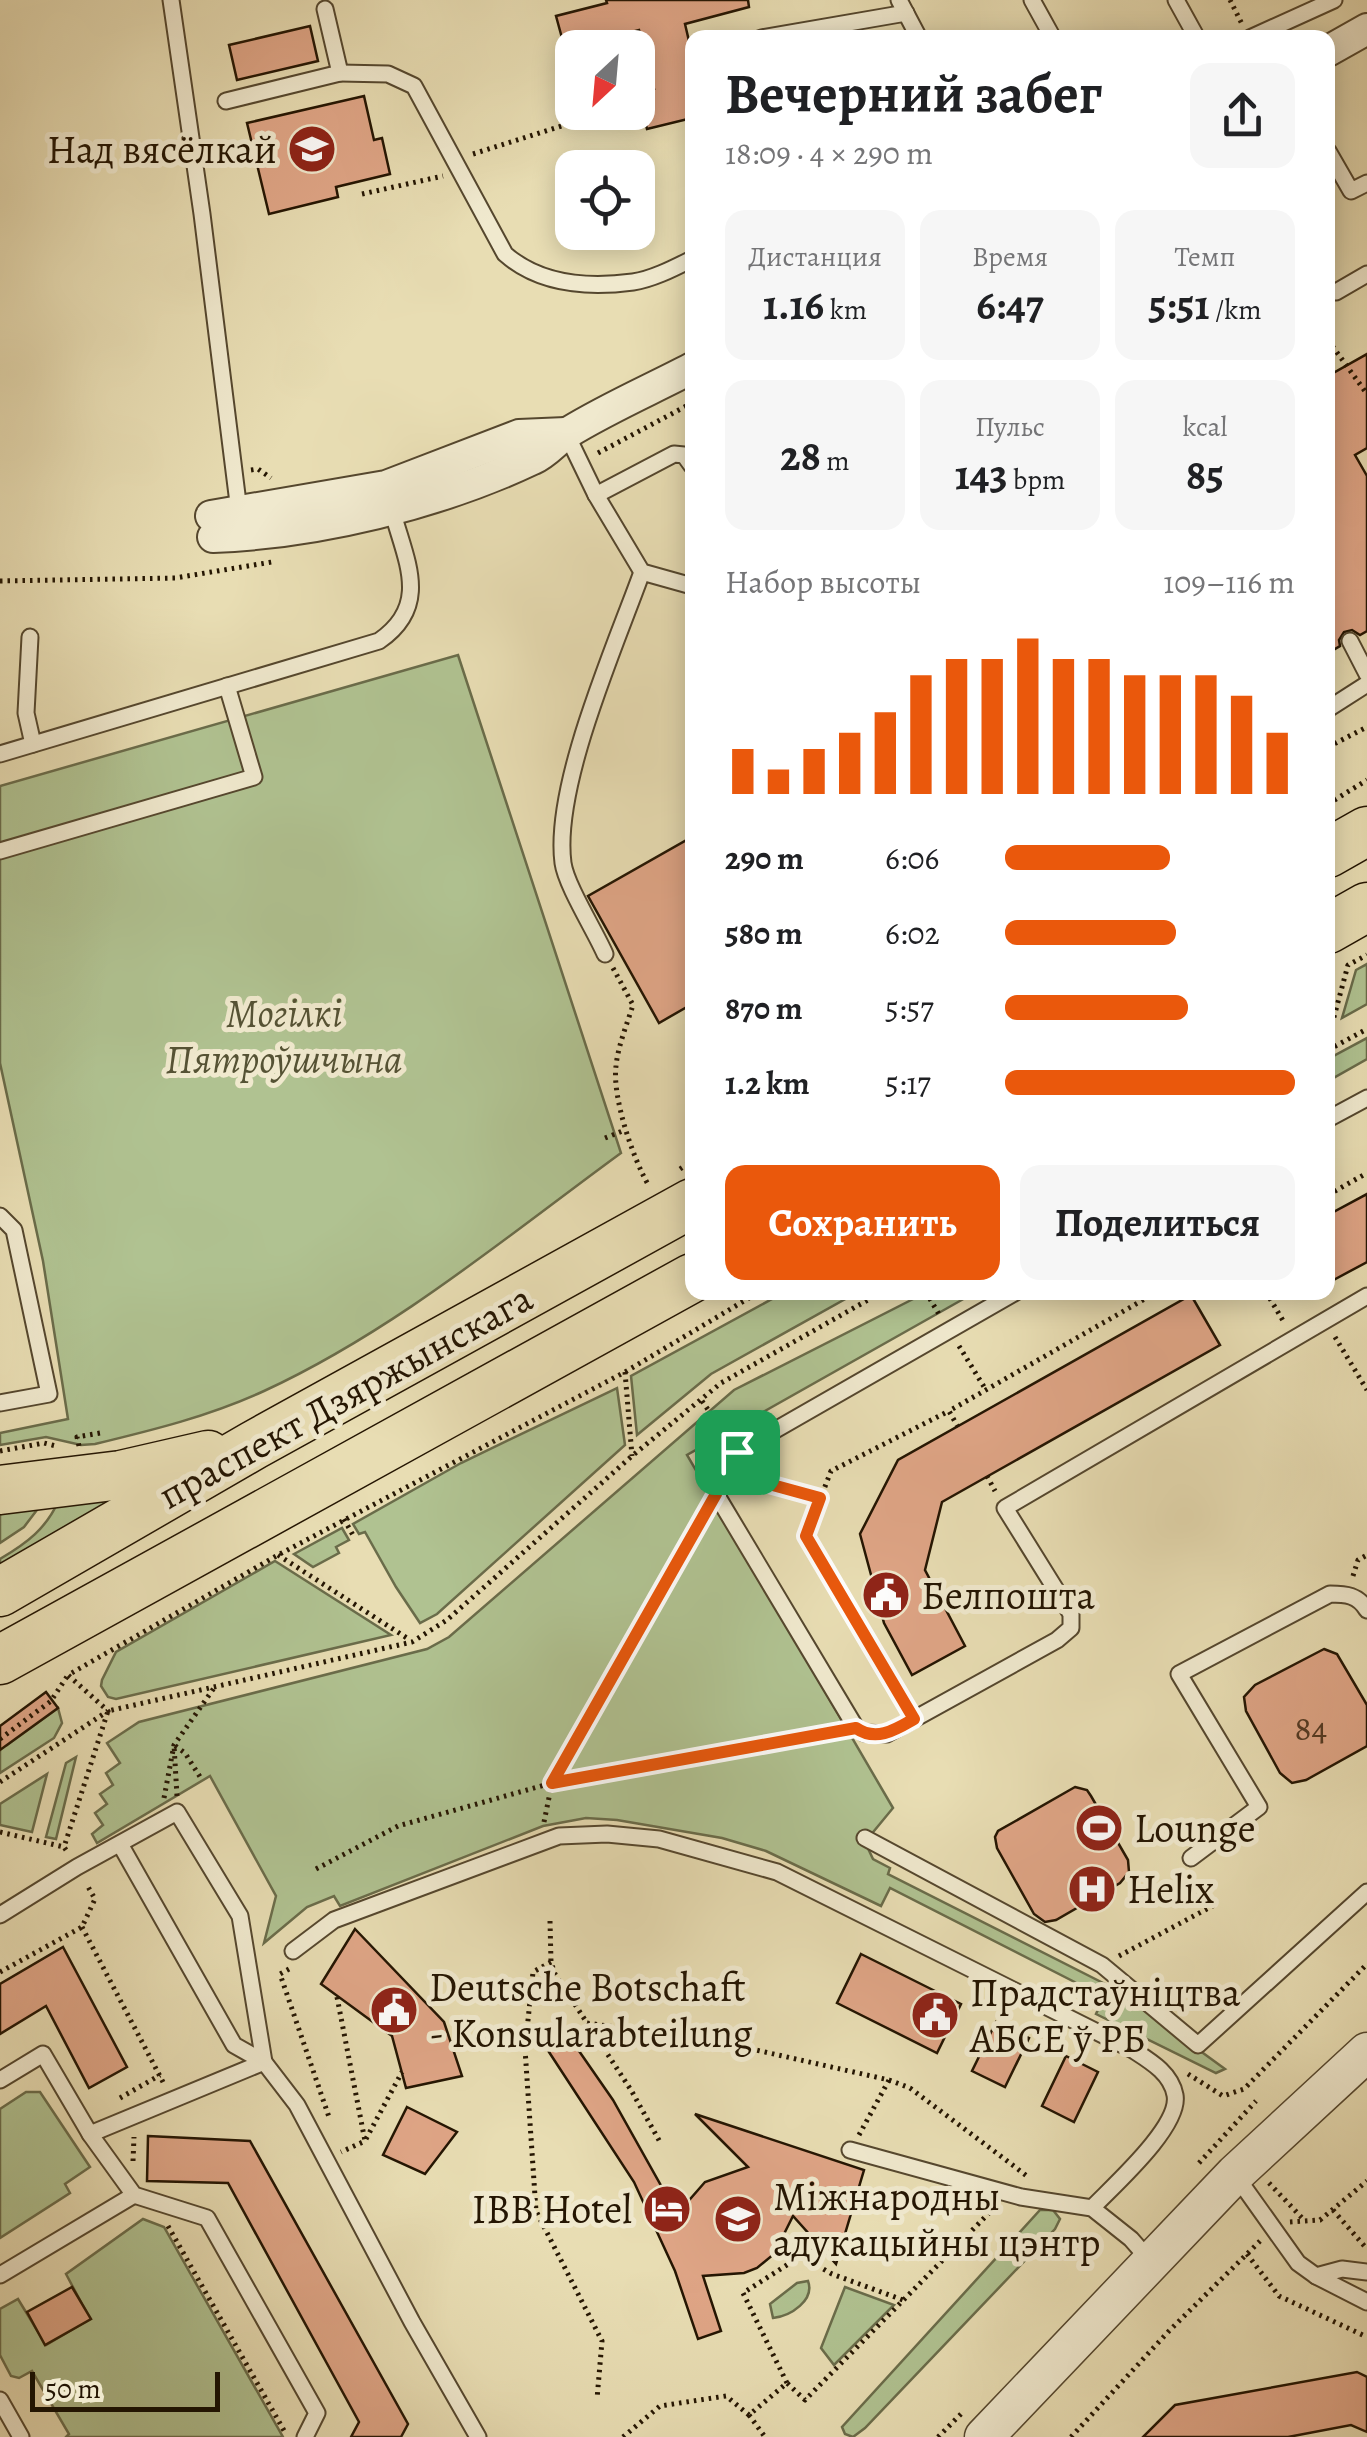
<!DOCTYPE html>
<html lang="ru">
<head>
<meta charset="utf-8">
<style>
	body { margin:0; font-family:Alegreya,serif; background:#f6f6f6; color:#202124; height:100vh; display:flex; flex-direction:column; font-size:38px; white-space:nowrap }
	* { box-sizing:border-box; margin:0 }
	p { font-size:32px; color:#757577 }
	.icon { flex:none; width:55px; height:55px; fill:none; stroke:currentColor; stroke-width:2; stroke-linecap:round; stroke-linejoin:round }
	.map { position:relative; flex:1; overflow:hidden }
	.sheet { position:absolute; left:685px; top:30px; width:650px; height:1270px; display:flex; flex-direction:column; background:#fff; border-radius:20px; box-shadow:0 5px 25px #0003 }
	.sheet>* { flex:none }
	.needle { width:65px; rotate:206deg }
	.fabs { position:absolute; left:555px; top:30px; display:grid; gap:20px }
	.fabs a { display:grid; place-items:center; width:100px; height:100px; border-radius:20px; background:#fff; box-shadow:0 5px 25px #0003; font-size:50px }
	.scale { position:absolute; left:30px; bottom:25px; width:190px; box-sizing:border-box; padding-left:10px; border:5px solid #241502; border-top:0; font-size:28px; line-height:35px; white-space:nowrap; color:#241502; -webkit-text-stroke:8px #f0e9ce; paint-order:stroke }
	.pin { position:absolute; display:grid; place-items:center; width:85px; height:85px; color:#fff; margin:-42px; border-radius:20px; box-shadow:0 5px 15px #0006 }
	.round { display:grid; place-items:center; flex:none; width:105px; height:105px; border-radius:20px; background:#f6f6f6 }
	.overview { display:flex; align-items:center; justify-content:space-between; height:170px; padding:0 40px }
	h1 { font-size:55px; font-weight:700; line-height:75px }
	.metrics { display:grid; grid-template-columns:repeat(3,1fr); gap:15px; height:170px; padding:10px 40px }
	.metrics div { display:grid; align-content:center; border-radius:20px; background:#f6f6f6; text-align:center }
	.metrics b { font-size:42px; font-weight:700 }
	.metrics small { font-size:28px; font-weight:400 }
	.metrics p { font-size:28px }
	.chart { height:280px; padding:20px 40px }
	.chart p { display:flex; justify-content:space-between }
	.chart svg { width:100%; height:180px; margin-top:10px; stroke:#ea580c; stroke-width:6 }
	.action { display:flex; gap:20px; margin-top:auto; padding:20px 40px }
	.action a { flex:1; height:115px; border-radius:20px; background:#ea580c; color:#fff; font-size:40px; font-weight:700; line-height:115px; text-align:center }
	.action a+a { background:#f6f6f6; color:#202124 }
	ul { padding:0 40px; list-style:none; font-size:32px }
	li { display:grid; grid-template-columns:160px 120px 1fr; align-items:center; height:75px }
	li i { height:25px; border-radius:12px; background:#ea580c }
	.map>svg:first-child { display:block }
	.green { fill:#b0c291; stroke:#6a6c4a; stroke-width:2.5 }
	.building { fill:#dfa586; stroke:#241502; stroke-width:2.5 }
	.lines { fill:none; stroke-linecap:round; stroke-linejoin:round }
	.service-casing { stroke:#55472e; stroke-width:19 }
	.minor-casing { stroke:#55472e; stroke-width:34 }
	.tertiary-casing { stroke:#55472e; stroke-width:41 }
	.primary-casing { stroke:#241502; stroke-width:51 }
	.path { stroke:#241502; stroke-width:5; stroke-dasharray:2.5 5; stroke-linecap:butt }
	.service { stroke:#f0e9ce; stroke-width:15 }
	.minor { stroke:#f0e9ce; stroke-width:30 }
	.tertiary { stroke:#f0e9ce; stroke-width:38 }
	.primary { stroke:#e8ddb3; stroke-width:48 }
	.route-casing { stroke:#fff; stroke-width:20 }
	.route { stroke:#ea580c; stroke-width:12 }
	.labels { text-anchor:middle; stroke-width:10; stroke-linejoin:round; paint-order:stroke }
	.number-label { font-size:35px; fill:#533923 }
	.poi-label { font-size:40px; fill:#241502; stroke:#f0e9ce; text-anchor:start }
	.park-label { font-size:40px; font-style:italic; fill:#555234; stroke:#f0e9ce }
	.street-label { font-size:40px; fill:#241502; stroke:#f0e9ce }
</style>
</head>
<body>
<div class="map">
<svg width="1367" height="2437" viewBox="0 0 1367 2437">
	<rect width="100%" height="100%" fill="#e8ddb3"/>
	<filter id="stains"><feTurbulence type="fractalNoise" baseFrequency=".002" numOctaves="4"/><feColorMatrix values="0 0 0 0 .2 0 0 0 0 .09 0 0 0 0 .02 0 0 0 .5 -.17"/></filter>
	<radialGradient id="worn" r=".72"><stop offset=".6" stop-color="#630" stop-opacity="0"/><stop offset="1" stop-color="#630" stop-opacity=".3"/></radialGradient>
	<g class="green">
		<path d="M458,655l163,498c-115,84 -227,178 -357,238 -54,25 -111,39 -169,53l-14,1 -35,-8 -46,8v-12l68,-14 -25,-158 -43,-198v-277z"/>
		<polygon points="1367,964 1367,1004 1342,1018 1356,970"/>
		<polygon points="1367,1038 1367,1059 1328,1081 1328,1059"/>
		<polygon points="783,1293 856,1293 711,1374 637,1435 631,1376"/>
		<polygon points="925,1293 935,1295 974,1293 687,1455 893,1808 865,1842 873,1859 890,1868 888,1874 1115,1989 1225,2069 1216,2073 1096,2014 1104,1997 890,1888 881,1906 766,1851 722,1838 617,1820 586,1818 543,1826 340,1906 334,1896 307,1907 264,1943 276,1896 210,1776 97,1843 92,1834 103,1825 95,1813 107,1804 100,1794 113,1785 106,1773 120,1763 107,1743 139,1722 427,1649 449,1637 734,1390"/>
		<polygon points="617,1388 625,1445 437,1614 420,1623 396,1587 365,1532 359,1534 353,1524 461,1463"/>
		<path d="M126,1492l-126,80v-13c27,-16 46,-30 59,-59z"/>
		<polygon points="43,1502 24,1527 0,1543 0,1509"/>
		<polygon points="342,1528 349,1540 336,1547 339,1553 313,1567 294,1554"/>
		<polygon points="275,1561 391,1635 116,1699 108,1697 101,1686 102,1680 116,1652"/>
		<polygon points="58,1708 62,1723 54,1738 0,1773 0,1736 7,1745"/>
		<polygon points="76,1757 56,1839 46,1837 66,1763"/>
		<polygon points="47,1774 32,1832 0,1825 0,1804"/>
		<polygon points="26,2092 40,2092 90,2167 65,2184 70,2193 0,2238 0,2109"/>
		<polygon points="1040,2210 1053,2210 1060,2219 1055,2229 865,2428 853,2437 845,2434 842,2427"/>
		<polygon points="143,2219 164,2227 283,2437 66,2437 69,2434 32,2371 19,2378 11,2376 0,2355 0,2309 18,2299 46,2345 90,2319 66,2274"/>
		<path d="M808,2281c7,19 -17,35 -35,37l-3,-14 27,-21z"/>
		<polygon points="845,2287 894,2305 834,2365 821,2348"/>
	</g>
	<g class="building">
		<polygon points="606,0 748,0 749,7 685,24 692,54 692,118 647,129 638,94 654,89 639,30 565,49 556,16 607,3"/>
		<polygon points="310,26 318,61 237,80 229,45"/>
		<polygon points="364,96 374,140 382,138 390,174 336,187 338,197 269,214 247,123"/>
		<polygon points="1367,354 1367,448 1355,455 1367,476 1367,631 1360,635 1352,630 1344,632 1339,640 1340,646 1328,653 1328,376"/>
		<polygon points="692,837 692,1004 659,1023 588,896"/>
		<polygon points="1367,1194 1367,1262 1328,1283 1328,1215"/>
		<polygon points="1191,1295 1220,1345 942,1502 925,1570 965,1646 912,1675 884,1623 860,1534 898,1460"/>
		<polygon points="1324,1649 1337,1654 1367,1705 1367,1746 1306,1780 1292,1783 1280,1773 1246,1711 1244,1697 1255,1685"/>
		<polygon points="46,1692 58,1708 0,1750 0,1726"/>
		<polygon points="1075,1787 1087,1790 1091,1796 1128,1860 1129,1872 1120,1883 1056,1920 1045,1922 1034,1914 997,1848 995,1837 998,1831"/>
		<polygon points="355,1929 444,2022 462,2076 406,2088 392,2036 321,1984"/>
		<polygon points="63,1947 127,2067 89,2088 46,2006 0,2034 0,1984"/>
		<polygon points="861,1954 961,2004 937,2053 837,2003"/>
		<polygon points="996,2022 1029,2038 1005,2087 972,2071"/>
		<polygon points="570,2038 613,2100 677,2214 705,2182 748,2167 695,2114 864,2170 836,2264 793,2216 774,2254 757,2268 744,2273 703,2276 721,2331 698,2339 675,2271 634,2182 549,2052"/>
		<polygon points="1066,2056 1098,2072 1074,2122 1042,2106"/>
		<polygon points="407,2107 457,2132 425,2174 383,2155"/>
		<polygon points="148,2136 250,2141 408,2424 401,2437 351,2437 359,2422 228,2183 147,2181"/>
		<polygon points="72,2287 91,2319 45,2345 27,2312"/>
		<polygon points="1357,2372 1367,2377 1367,2432 1351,2425 1288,2437 1143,2437 1175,2405"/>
	</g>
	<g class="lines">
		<g class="service-casing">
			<g id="service">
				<polyline points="171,0 202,214 239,511"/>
				<polyline points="899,0 919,38"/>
				<polyline points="1032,0 1053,38"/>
				<polyline points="1176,0 1197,38"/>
				<polyline points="761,38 906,13"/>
				<polyline points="1250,38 1334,0"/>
				<path d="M340,73l48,1 26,12 91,168c34,30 83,34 128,28 20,-3 41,-14 59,-23"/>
				<polyline points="226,101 340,73 325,9"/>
				<polyline points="1328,151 1351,191 1367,183"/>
				<polyline points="1336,292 1367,274"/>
				<polyline points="566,433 596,495 642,572 692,586"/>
				<polyline points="596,495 674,454 684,455 692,466"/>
				<polyline points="30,637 26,713 33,744"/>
				<polyline points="1350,641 1367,674"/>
				<polyline points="1328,709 1367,684"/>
				<path d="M0,754l379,-113c54,-37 25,-83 12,-135"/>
				<polyline points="0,851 254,777 227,686"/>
				<path d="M605,954c-10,-23 -39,-69 -42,-91 -10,-77 52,-216 79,-291"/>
				<polyline points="1328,1119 1367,1098"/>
				<polyline points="0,1216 14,1230 49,1394 0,1403"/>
				<polyline points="1016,1292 737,1452 721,1468 716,1494 856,1728 864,1733 887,1734 1057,1640 1071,1628 1071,1614 1005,1508 1367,1296"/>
				<polyline points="865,1838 1102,1965 1198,2045 1367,1892"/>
				<polyline points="120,1844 234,2045 264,2062 297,2105 412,2322 478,2437"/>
				<path d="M1191,1858l68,-51 -80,-133 151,-80c16,0 28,1 37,16"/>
				<polyline points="0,1915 77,1867 177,1812 240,1916 264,2062 90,2134"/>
				<path d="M293,1951l41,-31 225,-84 48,-2 52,5 118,33 356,178c17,11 38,23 42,45 6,31 -62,91 -83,113"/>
				<polyline points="0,2080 43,2054 90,2134 134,2195 207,2218 317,2413 305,2437"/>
				<polyline points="850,2150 1021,2197 1092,2208 1131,2239 1152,2263"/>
				<polyline points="1236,2176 1298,2263 1316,2276 1367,2302"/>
				<polyline points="0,2275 134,2195"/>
				<polyline points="1316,2276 1342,2269 1367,2272"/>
				<polyline points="0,2400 21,2437"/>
			</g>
		</g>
		<g class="minor-casing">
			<g id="minor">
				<polyline points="1328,51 1367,29"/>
				<polyline points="211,516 386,486 519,435 566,433"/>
				<path d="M213,537c104,-4 225,-33 320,-78 14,-6 23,-19 36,-27 39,-24 83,-43 123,-64"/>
			</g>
		</g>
		<g class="tertiary-casing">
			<polyline id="tertiary" points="984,2437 1235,2174 1367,2052"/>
		</g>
		<g class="primary-casing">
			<g id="primary">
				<polyline points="1328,853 1367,831"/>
				<polyline points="1328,929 1367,907"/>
				<polyline points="0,1490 121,1475 208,1455"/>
				<polyline points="0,1592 254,1445 692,1203"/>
				<polyline points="0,1660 692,1278"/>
			</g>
		</g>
		<g class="path">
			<polyline points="1230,0 1242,24"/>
			<polyline points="473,154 606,112"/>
			<polyline points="362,194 443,176"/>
			<polyline points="1328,340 1367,394"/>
			<polyline points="598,453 692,403"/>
			<polyline points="251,470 258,469 271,478"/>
			<polyline points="0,581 175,578 272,562"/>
			<polyline points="1328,747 1367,727"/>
			<polyline points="1328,804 1367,780"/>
			<path d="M613,968l20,37c-6,19 -15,41 -17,61 -4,31 17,93 33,120"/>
			<polyline points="1328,1039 1348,965 1367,955"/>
			<polyline points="1328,1050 1367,1029"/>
			<polyline points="605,1138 625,1130"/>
			<polyline points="680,1169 692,1161"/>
			<polyline points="1328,1195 1367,1173"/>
			<polyline points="926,1292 940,1316"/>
			<polyline points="1266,1292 1285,1324"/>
			<polyline points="1335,1337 1367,1390"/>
			<polyline points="959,1346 986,1390"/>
			<polyline points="625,1372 632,1456"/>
			<polyline points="702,1401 727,1437"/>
			<polyline points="958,1427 949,1411 1157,1292"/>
			<polyline points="79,1446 77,1437 100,1433"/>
			<polyline points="0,1451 44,1443 56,1446"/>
			<polyline points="747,1466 757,1481 819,1498"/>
			<polyline points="987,1476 995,1491"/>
			<polyline points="344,1519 354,1537"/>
			<polyline points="278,1555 410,1640"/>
			<polyline points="1353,1576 1358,1560 1367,1555"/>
			<polyline points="905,1704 806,1536 831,1471 949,1411"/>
			<polyline points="0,1739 51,1701 68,1675"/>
			<polyline points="0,1782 108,1711 68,1675 278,1555 625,1372 759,1292"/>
			<polyline points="177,1796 174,1745 185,1753 202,1780"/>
			<polyline points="164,1798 174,1745 214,1688"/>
			<polyline points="544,1822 552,1783 705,1514"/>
			<polyline points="0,1832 64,1847"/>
			<polyline points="66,1850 64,1847 108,1711 412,1642 447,1620 632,1456 721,1383 882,1292"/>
			<polyline points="316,1869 398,1826 552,1783 837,1731"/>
			<polyline points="550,1921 551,1962 555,1974 631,2090 660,2142"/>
			<polyline points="82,1927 164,2084"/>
			<polyline points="1119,1956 1218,1903"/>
			<polyline points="551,1962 533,1972 525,2049 536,2211 602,2341 597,2399"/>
			<polyline points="289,1969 280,1974 330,2120"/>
			<polyline points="0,1972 82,1927 95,1899 87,1885"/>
			<polyline points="337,1997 365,2141 341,2152"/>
			<polyline points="587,2023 725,2043 889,2080 910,2088 1027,2176"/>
			<polyline points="1188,2074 1223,2096 1244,2089 1367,1964"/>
			<polyline points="120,2098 160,2075"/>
			<polyline points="859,2135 889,2080"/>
			<polyline points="366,2139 402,2072"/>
			<polyline points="133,2161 134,2137"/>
			<polyline points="1199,2163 1256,2101"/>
			<polyline points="1269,2183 1305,2221"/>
			<polyline points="1333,2210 1367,2249"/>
			<polyline points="1290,2222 1320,2220 1367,2181"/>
			<polyline points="168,2226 286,2434"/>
			<polyline points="782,2238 801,2256 817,2242"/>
			<polyline points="1247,2254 1279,2296 1367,2337"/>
			<polyline points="787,2383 743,2293 801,2256 832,2274 903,2300"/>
			<polyline points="749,2415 765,2437"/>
			<polyline points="623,2437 660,2406 726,2396 749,2415 787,2383 805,2400 994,2208"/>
			<polyline points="938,2437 961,2414"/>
			<polyline points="1071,2437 1169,2331 1260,2241"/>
		</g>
		<use href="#service" class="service"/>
		<use href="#minor" class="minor"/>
		<use href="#tertiary" class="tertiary"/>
		<use href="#primary" class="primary"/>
	</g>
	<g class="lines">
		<g class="route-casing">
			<path id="route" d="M737,1452l21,29 62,17 -14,38 108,183c-19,11 -38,23 -58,9l-304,55 164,-289 5,-26z"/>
		</g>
		<use href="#route" class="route"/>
	</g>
	<defs>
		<g id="school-disc" transform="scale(2.5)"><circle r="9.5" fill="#8f2418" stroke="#f0e9ce"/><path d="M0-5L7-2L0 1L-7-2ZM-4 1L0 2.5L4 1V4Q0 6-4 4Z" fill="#fff"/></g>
		<g id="civic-disc" transform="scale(2.5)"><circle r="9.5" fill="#8f2418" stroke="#f0e9ce"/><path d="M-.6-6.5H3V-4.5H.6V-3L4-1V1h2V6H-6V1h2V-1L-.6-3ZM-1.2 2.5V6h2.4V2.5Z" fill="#fff"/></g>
		<g id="stadium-disc" transform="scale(2.5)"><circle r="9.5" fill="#8f2418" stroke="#f0e9ce"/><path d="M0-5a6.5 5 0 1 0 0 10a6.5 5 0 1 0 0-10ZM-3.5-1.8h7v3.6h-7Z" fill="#fff"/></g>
		<g id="hospital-disc" transform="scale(2.5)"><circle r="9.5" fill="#8f2418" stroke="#f0e9ce"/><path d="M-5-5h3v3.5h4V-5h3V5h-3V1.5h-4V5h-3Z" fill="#fff"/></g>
		<g id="hotel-disc" transform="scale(2.5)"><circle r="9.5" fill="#8f2418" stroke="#f0e9ce"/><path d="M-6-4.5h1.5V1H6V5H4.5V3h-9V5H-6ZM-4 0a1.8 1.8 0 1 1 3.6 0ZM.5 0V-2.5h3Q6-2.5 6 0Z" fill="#fff"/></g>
		<g id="university-disc" transform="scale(2.5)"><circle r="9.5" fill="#8f2418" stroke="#f0e9ce"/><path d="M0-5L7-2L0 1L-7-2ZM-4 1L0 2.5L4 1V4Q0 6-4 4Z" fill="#fff"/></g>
	</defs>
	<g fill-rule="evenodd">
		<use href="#school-disc" x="312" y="149"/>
		<use href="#civic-disc" x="886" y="1595"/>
		<use href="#stadium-disc" x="1099" y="1828"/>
		<use href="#hospital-disc" x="1092" y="1889"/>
		<use href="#civic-disc" x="394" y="2010"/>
		<use href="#civic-disc" x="935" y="2015"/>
		<use href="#hotel-disc" x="667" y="2209"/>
		<use href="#university-disc" x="738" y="2219"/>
	</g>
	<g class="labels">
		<g class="number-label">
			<text x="1311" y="1740">84</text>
		</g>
		<g class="poi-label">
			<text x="277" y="163" text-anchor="end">Над вясёлкай</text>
			<text x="921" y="1609">Белпошта</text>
			<text x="1134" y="1842">Lounge</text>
			<text x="1127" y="1903">Helix</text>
			<text x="429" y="2001">Deutsche Botschaft<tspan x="429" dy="46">- Konsularabteilung</tspan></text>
			<text x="970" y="2006">Прадстаўніцтва<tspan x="970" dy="46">АБСЕ ў РБ</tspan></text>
			<text x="773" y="2210">Міжнародны<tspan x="773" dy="46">адукацыйны цэнтр</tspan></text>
			<text x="632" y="2223" text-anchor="end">IBB Hotel</text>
		</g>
		<g class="park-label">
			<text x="284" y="1027">Могілкі<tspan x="284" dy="46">Пятроўшчына</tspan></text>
		</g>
		<g class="street-label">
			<text transform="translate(345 1396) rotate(-29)" y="14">праспект Дзяржынскага</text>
		</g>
	</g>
	<rect width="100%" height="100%" filter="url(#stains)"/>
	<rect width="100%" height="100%" fill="url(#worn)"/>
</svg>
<div class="fabs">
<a><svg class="needle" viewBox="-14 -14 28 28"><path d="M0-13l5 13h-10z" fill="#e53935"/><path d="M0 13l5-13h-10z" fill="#757577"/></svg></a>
<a><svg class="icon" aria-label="locate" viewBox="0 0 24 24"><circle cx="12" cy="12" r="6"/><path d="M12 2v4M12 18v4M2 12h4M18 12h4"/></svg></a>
</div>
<div class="scale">50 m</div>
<div class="pin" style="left:737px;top:1452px;background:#1e9e55"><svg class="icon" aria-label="arrive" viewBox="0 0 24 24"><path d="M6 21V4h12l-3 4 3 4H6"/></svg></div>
<section class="sheet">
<div class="overview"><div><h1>Вечерний забег</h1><p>18:09 · 4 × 290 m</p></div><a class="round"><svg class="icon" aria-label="share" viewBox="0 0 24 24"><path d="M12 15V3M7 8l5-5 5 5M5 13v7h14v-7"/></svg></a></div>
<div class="metrics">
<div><p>Дистанция</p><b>1.16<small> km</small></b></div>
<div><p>Время</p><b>6:47</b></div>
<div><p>Темп</p><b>5:51<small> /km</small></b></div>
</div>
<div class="metrics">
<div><b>28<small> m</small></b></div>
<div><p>Пульс</p><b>143<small> bpm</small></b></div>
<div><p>kcal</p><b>85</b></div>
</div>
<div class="chart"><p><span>Набор высоты</span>109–116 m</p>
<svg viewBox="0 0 160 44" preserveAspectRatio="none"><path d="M5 44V33M15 44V38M25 44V33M35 44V29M45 44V24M55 44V15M65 44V11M75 44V11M85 44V6M95 44V11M105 44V11M115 44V15M125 44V15M135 44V15M145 44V20M155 44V29"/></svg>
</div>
<ul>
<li><b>290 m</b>6:06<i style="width:57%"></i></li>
<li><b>580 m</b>6:02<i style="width:59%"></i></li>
<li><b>870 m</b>5:57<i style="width:63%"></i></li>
<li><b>1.2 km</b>5:17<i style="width:100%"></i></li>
</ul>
<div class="action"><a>Сохранить</a><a>Поделиться</a></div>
</section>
</div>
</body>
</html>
